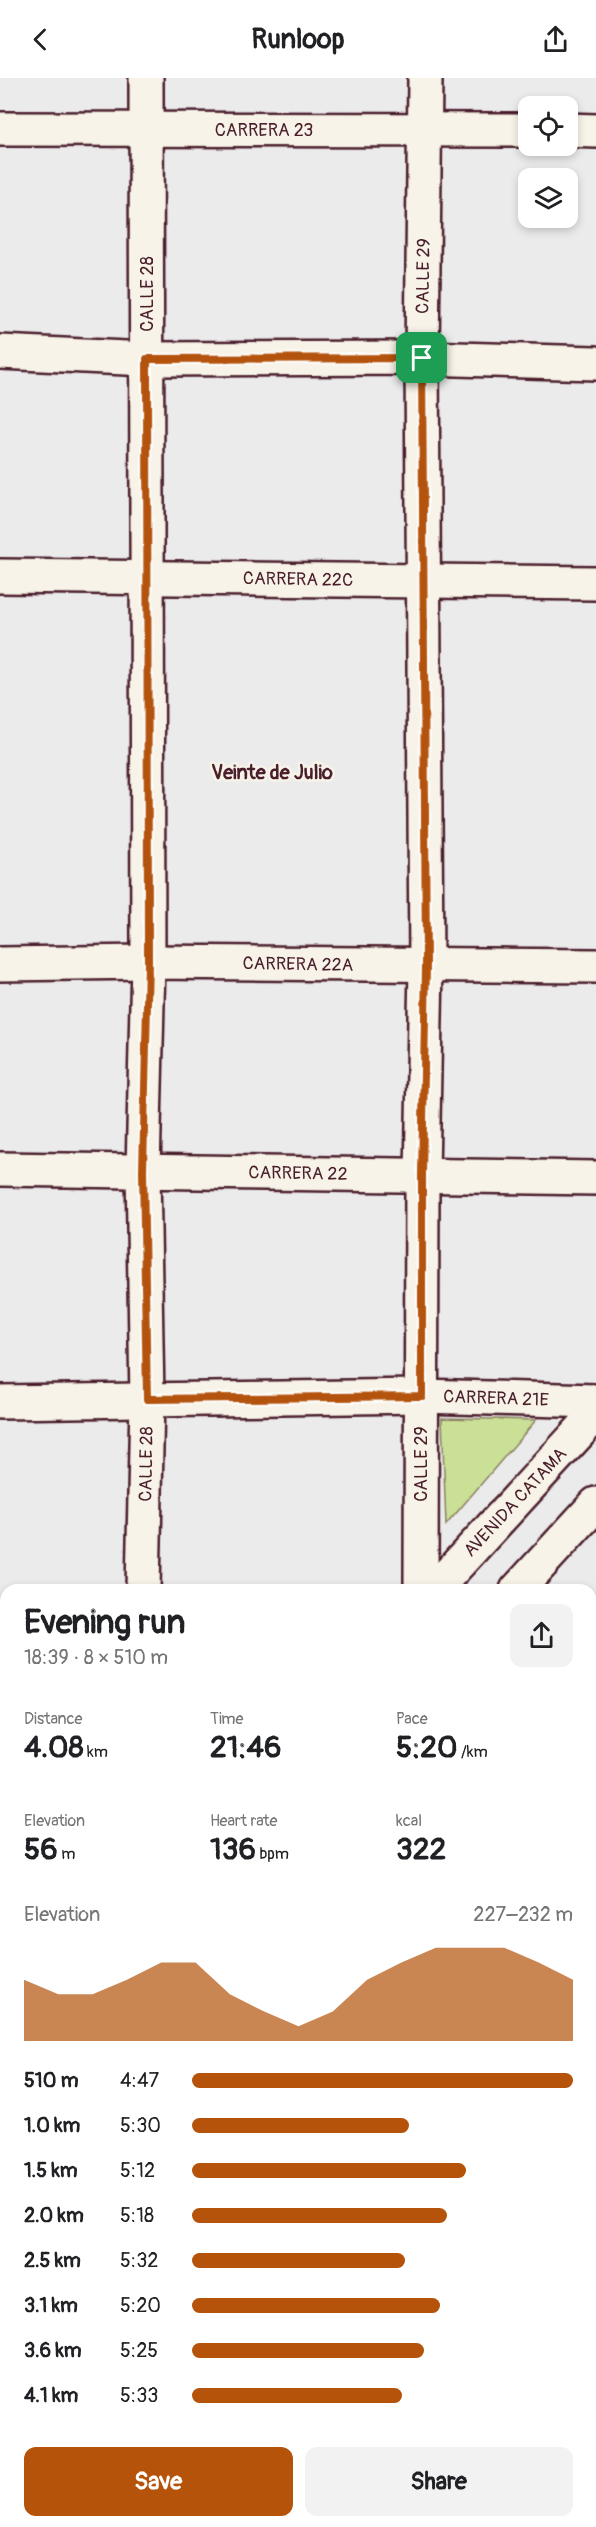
<!DOCTYPE html>
<html lang="en">
<head>
<meta charset="utf-8">
<style>
	body { margin:0; font-family:Pangolin,sans-serif; background:#f2f2f2; color:#202124; height:100vh; display:flex; flex-direction:column; font-size:22px; white-space:nowrap }
	* { box-sizing:border-box; margin:0 }
	p { font-size:20px; color:#757577 }
	.icon { flex:none; width:33px; height:33px; fill:none; stroke:currentColor; stroke-width:2; stroke-linecap:round; stroke-linejoin:round }
	.map { position:relative; flex:1; overflow:hidden }
	.drawer { position:absolute; left:0px; top:1506px; width:597px; height:944px; display:flex; flex-direction:column; background:#fff; border-radius:18px 18px 0 0; box-shadow:0 3px 9px #0003 }
	.drawer>* { flex:none }
	.buttons { position:absolute; left:518px; top:18px; display:grid; gap:12px }
	.buttons a { display:grid; place-items:center; width:60px; height:60px; border-radius:12px; background:#fff; box-shadow:0 3px 9px #0003; font-size:30px }
	.pin { position:absolute; display:grid; place-items:center; width:51px; height:51px; color:#fff; margin:-26px; border-radius:12px; box-shadow:0 3px 9px #0006 }
	.round { display:grid; place-items:center; flex:none; width:63px; height:63px; border-radius:12px; background:#f2f2f2 }
	.overview { display:flex; align-items:center; justify-content:space-between; height:102px; padding:0 24px }
	h1 { font-size:33px; font-weight:800; line-height:45px }
	.figures { display:grid; grid-template-columns:repeat(3,1fr); gap:9px; height:102px; padding:6px 24px }
	.figures div { display:grid; align-content:center }
	.figures b { font-size:30px; font-weight:800 }
	.figures small { font-size:16px; font-weight:400 }
	.figures p { font-size:16px }
	.chart { height:168px; padding:12px 24px }
	.chart p { display:flex; justify-content:space-between }
	.chart svg { width:100%; height:108px; margin-top:6px; fill:#b45309; opacity:.7 }
	.cta { display:flex; gap:12px; margin-top:auto; padding:12px 24px }
	.cta a { flex:1; height:69px; border-radius:12px; background:#b45309; color:#fff; font-size:24px; font-weight:800; line-height:69px; text-align:center }
	.cta a+a { background:#f2f2f2; color:#202124 }
	ul { padding:0 24px; list-style:none; font-size:20px }
	li { display:grid; grid-template-columns:96px 72px 1fr; align-items:center; height:45px }
	li i { height:15px; border-radius:8px; background:#b45309 }
	header { display:flex; justify-content:space-between; align-items:center; height:78px; padding:0 24px; background:#fff; font-size:27px; font-weight:800 }
	.map>svg:first-child { display:block }
	.green { fill:#cae096; stroke:#8a8060; stroke-width:1.5 }
	.building { fill:#c0cdfe; stroke:#4a1f2b; stroke-width:1.5 }
	.lines { fill:none; stroke-linecap:round; stroke-linejoin:round }
	.lane-casing { stroke:#4a1f2b; stroke-width:22 }
	.street-casing { stroke:#4a1f2b; stroke-width:38 }
	.secondary-casing { stroke:#4a1f2b; stroke-width:38 }
	.path { stroke:#4a1f2b; stroke-width:4; stroke-dasharray:6 4.5; stroke-linecap:butt }
	.lane { stroke:#f7f3e8; stroke-width:18 }
	.street { stroke:#f7f3e8; stroke-width:33 }
	.secondary { stroke:#f7f3e8; stroke-width:33 }
	.route-casing { stroke:#fff; stroke-width:12 }
	.route { stroke:#b45309; stroke-width:8 }
	.labels { text-anchor:middle; stroke-width:5; stroke-linejoin:round; paint-order:stroke }
	.street-label { font-size:18px; fill:#4a1f2b; stroke:#f7f3e8 }
	.neighbourhood-label { font-size:20px; font-weight:bold; fill:#4a1f2b; stroke:#f7f3e8 }
</style>
</head>
<body>
<header><svg class="icon" aria-label="back" viewBox="0 0 24 24"><path d="M15 5l-7 7 7 7"/></svg>Runloop<svg class="icon" aria-label="share" viewBox="0 0 24 24"><path d="M12 15V3M7 8l5-5 5 5M5 13v7h14v-7"/></svg></header>
<div class="map">
<svg width="596" height="2449" viewBox="0 0 596 2449">
	<rect width="100%" height="100%" fill="#ecebec"/>
	<filter id="ink" filterUnits="userSpaceOnUse"><feTurbulence type="fractalNoise" baseFrequency=".0167" numOctaves="2"/><feDisplacementMap in="SourceGraphic" scale="12" xChannelSelector="R" yChannelSelector="G"/><feConvolveMatrix kernelMatrix="1 2 1 2 8 2 1 2 1" color-interpolation-filters="sRGB"/></filter>
	<g filter="url(#ink)">
		<g class="green">
			<polygon points="442,1340 536,1342 446,1447"/>
			<polygon points="596,1515 596,1740 591,1737 591,1520"/>
		</g>
		<polygon class="building" points="591,1808 596,1810 596,1819 591,1829"/>
		<g class="lines">
			<g class="lane-casing">
				<g id="lane">
					<polyline points="591,1746 596,1748"/>
					<polyline points="591,2053 596,2056"/>
				</g>
			</g>
			<g class="street-casing">
				<g id="street">
					<polyline points="0,51 528,52"/>
					<polyline points="567,52 596,53"/>
					<polyline points="0,274 147,281 422,280 596,285"/>
					<polyline points="0,498 596,505"/>
					<polyline points="0,886 148,884 596,888"/>
					<polyline points="0,1091 596,1100"/>
					<polyline points="0,1324 422,1318 596,1323"/>
					<polyline points="143,1512 147,1321 143,1093 148,884 146,0"/>
					<polyline points="421,1512 422,1097 426,888 422,280 425,0"/>
					<polyline points="0,1565 6,1565"/>
					<polyline points="0,1817 6,1817"/>
					<polyline points="591,2103 596,2106"/>
					<polyline points="0,2115 6,2118"/>
					<polyline points="591,2222 596,2214"/>
					<polyline points="194,2449 200,2444"/>
				</g>
			</g>
			<g class="secondary-casing">
				<g id="secondary">
					<polyline points="434,1512 596,1336"/>
					<polyline points="517,1512 596,1426"/>
					<polyline points="0,1983 6,1977"/>
					<polyline points="0,2084 6,2078"/>
				</g>
			</g>
			<polyline class="path" points="482,2444 488,2449"/>
			<use href="#lane" class="lane"/>
			<use href="#street" class="street"/>
			<use href="#secondary" class="secondary"/>
		</g>
	</g>
	<g class="lines" filter="url(#ink)">
		<g class="route-casing">
			<polygon id="route" points="422,280 426,888 422,1097 422,1318 147,1321 143,1093 148,884 147,281"/>
		</g>
		<use href="#route" class="route"/>
	</g>
	<g class="labels">
		<g class="street-label">
			<text x="264" y="58">CARRERA 23</text>
			<text transform="translate(423 198) rotate(-89)" y="6">CALLE 29</text>
			<text transform="translate(147 216) rotate(-90)" y="6">CALLE 28</text>
			<text transform="translate(298 501) rotate(1)" y="6">CARRERA 22C</text>
			<text transform="translate(298 886) rotate(1)" y="6">CARRERA 22A</text>
			<text transform="translate(298 1095) rotate(1)" y="6">CARRERA 22</text>
			<text transform="translate(496 1320) rotate(2)" y="6">CARRERA 21E</text>
			<text transform="translate(146 1386) rotate(-89)" y="6">CALLE 28</text>
			<text transform="translate(421 1386) rotate(-90)" y="6">CALLE 29</text>
			<text transform="translate(515 1424) rotate(-47)" y="6">AVENIDA CATAMA</text>
		</g>
		<g class="neighbourhood-label">
			<text x="272" y="701">Veinte de Julio</text>
		</g>
	</g>
</svg>
<div class="buttons">
<a><svg class="icon" aria-label="locate" viewBox="0 0 24 24"><circle cx="12" cy="12" r="6"/><path d="M12 2v4M12 18v4M2 12h4M18 12h4"/></svg></a>
<a><svg class="icon" aria-label="layers" viewBox="0 0 24 24"><path d="M12 4l9 5-9 5-9-5zM3 14l9 5 9-5"/></svg></a>
</div>
<div class="pin" style="left:422px;top:280px;background:#1e9e55"><svg class="icon" aria-label="arrive" viewBox="0 0 24 24"><path d="M6 21V4h12l-3 4 3 4H6"/></svg></div>
<section class="drawer">
<div class="overview"><div><h1>Evening run</h1><p>18:39 · 8 × 510 m</p></div><a class="round"><svg class="icon" aria-label="share" viewBox="0 0 24 24"><path d="M12 15V3M7 8l5-5 5 5M5 13v7h14v-7"/></svg></a></div>
<div class="figures">
<div><p>Distance</p><b>4.08<small> km</small></b></div>
<div><p>Time</p><b>21:46</b></div>
<div><p>Pace</p><b>5:20<small> /km</small></b></div>
</div>
<div class="figures">
<div><p>Elevation</p><b>56<small> m</small></b></div>
<div><p>Heart rate</p><b>136<small> bpm</small></b></div>
<div><p>kcal</p><b>322</b></div>
</div>
<div class="chart"><p><span>Elevation</span>227–232 m</p>
<svg viewBox="0 0 160 44" preserveAspectRatio="none"><path d="M0 44V19L10 25L20 25L30 19L40 12L50 12L60 25L70 32L80 38L90 32L100 19L110 12L120 6L130 6L140 6L150 12L160 19V44z"/></svg>
</div>
<ul>
<li><b>510 m</b>4:47<i style="width:100%"></i></li>
<li><b>1.0 km</b>5:30<i style="width:57%"></i></li>
<li><b>1.5 km</b>5:12<i style="width:72%"></i></li>
<li><b>2.0 km</b>5:18<i style="width:67%"></i></li>
<li><b>2.5 km</b>5:32<i style="width:56%"></i></li>
<li><b>3.1 km</b>5:20<i style="width:65%"></i></li>
<li><b>3.6 km</b>5:25<i style="width:61%"></i></li>
<li><b>4.1 km</b>5:33<i style="width:55%"></i></li>
</ul>
<div class="cta"><a>Save</a><a>Share</a></div>
</section>
</div>
</body>
</html>
